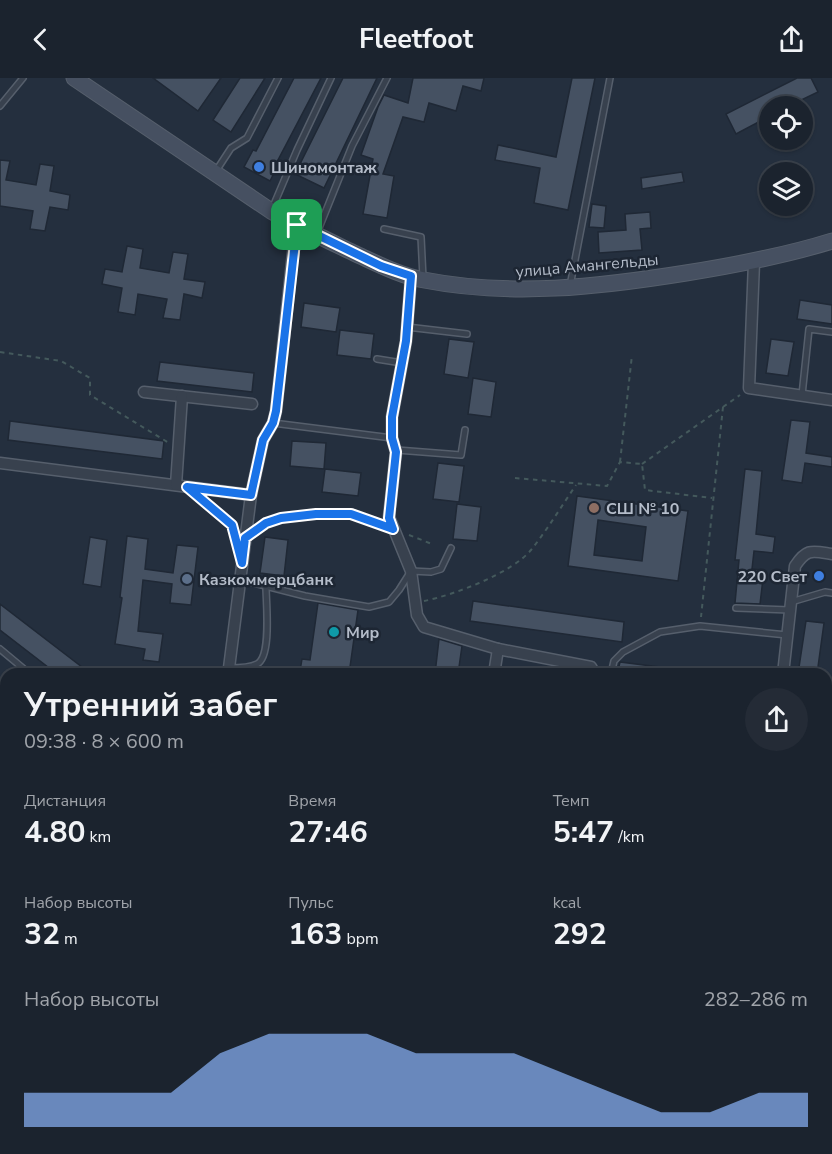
<!DOCTYPE html>
<html lang="ru">
<head>
<meta charset="utf-8">
<style>
	body { margin:0; font-family:"Nunito Sans",sans-serif; background:#242b36; color:#f1f3f6; height:100vh; display:flex; flex-direction:column; font-size:22px; white-space:nowrap }
	* { box-sizing:border-box; margin:0 }
	p { font-size:20px; color:#a0a4aa }
	.icon { flex:none; width:33px; height:33px; fill:none; stroke:currentColor; stroke-width:2; stroke-linecap:round; stroke-linejoin:round }
	.map { position:relative; flex:1; overflow:hidden }
	.sheet { position:absolute; left:0px; top:590px; width:832px; height:488px; display:flex; flex-direction:column; background:#1b232e; border-radius:18px 18px 0 0; box-shadow:0 2px 4px #0004,0 0 0 2px #39404a }
	.sheet>* { flex:none }
	.tools { position:absolute; left:759px; top:18px; display:grid; gap:12px }
	.tools a { display:grid; place-items:center; width:54px; height:54px; border-radius:50%; background:#1b232e; box-shadow:0 2px 4px #0004,0 0 0 2px #39404a; font-size:30px }
	.pin { position:absolute; display:grid; place-items:center; width:51px; height:51px; color:#fff; margin:-26px; border-radius:12px; box-shadow:0 3px 9px #0006 }
	.round { display:grid; place-items:center; flex:none; width:63px; height:63px; border-radius:32px; background:#242b36 }
	.head { display:flex; align-items:center; justify-content:space-between; height:102px; padding:0 24px }
	h1 { font-size:33px; font-weight:700; line-height:45px }
	.stats { display:grid; grid-template-columns:repeat(3,1fr); gap:9px; height:102px; padding:6px 24px }
	.stats div { display:grid; align-content:center }
	.stats b { font-size:30px; font-weight:700 }
	.stats small { font-size:16px; font-weight:400 }
	.stats p { font-size:16px }
	.chart { height:168px; padding:12px 24px }
	.chart p { display:flex; justify-content:space-between }
	.chart svg { width:100%; height:108px; margin-top:6px; fill:#8ab4f8; opacity:.7 }
	header { display:flex; justify-content:space-between; align-items:center; height:78px; padding:0 24px; background:#1b232e; font-size:27px; font-weight:700 }
	.map>svg:first-child { display:block }
	.building { fill:#455162; stroke:#1f2835; stroke-width:1.5; fill-rule:evenodd }
	.lines { fill:none; stroke-linecap:round; stroke-linejoin:round }
	.lane-casing { stroke:#565f6c; stroke-width:8 }
	.street-casing { stroke:#565f6c; stroke-width:13 }
	.secondary-casing { stroke:#565f6c; stroke-width:17 }
	.path { stroke:#44595c; stroke-width:2; stroke-dasharray:4.5 4.5; stroke-linecap:butt }
	.lane { stroke:#38414e; stroke-width:5 }
	.street { stroke:#38414e; stroke-width:10 }
	.secondary { stroke:#465061; stroke-width:15 }
	.route-casing { stroke:#fff; stroke-width:12 }
	.route { stroke:#1a73e8; stroke-width:8 }
	.shop-dot { fill:#3f7fe0; stroke:#1d2633; stroke-width:2 }
	.education-dot { fill:#8d6e63; stroke:#1d2633; stroke-width:2 }
	.service-dot { fill:#5c6f8a; stroke:#1d2633; stroke-width:2 }
	.culture-dot { fill:#0f9aa8; stroke:#1d2633; stroke-width:2 }
	.labels { text-anchor:middle; stroke-width:5; stroke-linejoin:round; paint-order:stroke }
	.poi-label { font-size:16px; font-weight:bold; fill:#b4bcc9; stroke:#1d2633; text-anchor:start }
	.street-label { font-size:16px; fill:#b4bcc9; stroke:#1d2633 }
</style>
</head>
<body>
<header><svg class="icon" aria-label="back" viewBox="0 0 24 24"><path d="M15 5l-7 7 7 7"/></svg>Fleetfoot<svg class="icon" aria-label="share" viewBox="0 0 24 24"><path d="M12 15V3M7 8l5-5 5 5M5 13v7h14v-7"/></svg></header>
<div class="map">
<svg width="832" height="1076" viewBox="0 0 832 1076">
	<rect width="100%" height="100%" fill="#242f3e"/>
	<g class="building">
		<polygon points="153,0 221,0 198,33"/>
		<polygon points="240,0 265,0 231,54 213,42"/>
		<polygon points="294,0 321,0 277,84 279,85 270,103 244,89 253,72 256,73"/>
		<polygon points="343,0 377,0 324,110 295,96"/>
		<polygon points="413,0 484,0 481,13 463,8 456,33 429,25 424,44 403,39 383,96 394,98 387,140 363,136 373,81 361,77 378,29 384,17 408,25"/>
		<polygon points="572,0 595,0 568,132 534,125 540,90 495,82 498,67 556,79"/>
		<polygon points="797,0 811,0 818,14 789,28 770,28 770,38 736,56 726,36"/>
		<polygon points="0,82 10,83 6,102 36,107 40,86 54,88 50,113 70,117 68,132 50,129 45,153 30,151 33,133 0,128"/>
		<polygon points="682,94 684,104 642,111 641,100"/>
		<polygon points="592,126 606,128 604,150 589,149"/>
		<polygon points="650,134 651,150 640,151 642,172 599,175 598,154 626,152 625,136"/>
		<polygon points="127,168 143,171 140,190 169,195 173,174 188,176 184,201 205,204 202,220 184,216 180,242 163,240 167,221 138,216 135,237 118,234 122,210 102,206 105,191 122,194"/>
		<polygon points="800,222 832,227 832,246 797,241"/>
		<polygon points="304,225 340,230 336,254 301,249"/>
		<polygon points="340,252 374,256 371,281 337,277"/>
		<polygon points="449,261 474,264 468,300 444,296"/>
		<polygon points="771,261 794,264 788,298 766,295"/>
		<polygon points="160,284 254,295 252,314 157,303"/>
		<polygon points="473,300 496,304 491,339 468,336"/>
		<polygon points="791,342 810,344 806,375 832,379 832,389 805,385 802,405 782,402"/>
		<polygon points="10,343 164,363 162,381 8,362"/>
		<polygon points="292,363 326,365 324,391 290,388"/>
		<polygon points="438,385 464,388 459,424 433,421"/>
		<polygon points="325,391 361,395 358,418 322,414"/>
		<polygon points="745,391 762,393 756,456 775,459 773,475 754,473 752,491 764,492 760,526 735,525 739,482 735,482"/>
		<path d="M577,418l111,15 -10,70 -110,-15zM598,442l48,7 -4,34 -48,-6z"/>
		<polygon points="457,426 481,429 477,463 453,461"/>
		<polygon points="127,458 148,461 145,491 173,495 177,467 198,469 191,527 170,525 172,506 143,502 138,553 163,556 159,584 143,582 145,571 115,566 122,520 120,519"/>
		<polygon points="90,459 107,462 101,509 83,506"/>
		<polygon points="265,459 288,462 284,498 260,495"/>
		<polygon points="473,523 624,544 622,564 470,543"/>
		<polygon points="318,525 358,532 349,596 308,596 300,593 302,581 310,582"/>
		<polygon points="0,526 91,596 57,596 0,552"/>
		<polygon points="806,543 824,545 817,596 798,596"/>
		<polygon points="439,561 462,568 458,596 435,596"/>
		<polygon points="620,584 667,590 666,596 617,596"/>
	</g>
	<g class="lines">
		<g class="lane-casing">
			<g id="lane">
				<polyline points="0,28 23,0"/>
				<polyline points="216,93 231,70 247,60 278,0"/>
				<polyline points="272,131 297,72 331,0"/>
				<polyline points="384,151 421,159 423,200"/>
				<polyline points="317,155 352,68 387,0"/>
				<polyline points="570,208 610,0"/>
				<polyline points="407,249 467,256"/>
				<polyline points="377,281 402,285"/>
				<polyline points="802,317 809,251 832,254"/>
				<polyline points="273,345 392,360"/>
				<polyline points="397,372 461,377 465,352"/>
				<polyline points="241,502 305,518 369,529 389,524 399,512 411,493 431,494 441,491 451,470"/>
				<polyline points="791,524 825,514 832,515"/>
				<polyline points="736,530 790,532"/>
				<polyline points="0,571 30,596"/>
				<path d="M229,590c9,0 20,0 28,-4 15,-7 9,-62 9,-77"/>
				<polyline points="611,596 614,583 623,574 660,554 700,548 787,557"/>
				<polyline points="0,735 6,736"/>
				<polyline points="0,830 6,831"/>
				<polyline points="826,955 832,959"/>
				<polyline points="826,1040 832,1035"/>
				<polyline points="351,1071 366,1076"/>
				<polyline points="798,1071 804,1076"/>
				<polyline points="655,1076 661,1071"/>
				<polyline points="788,1076 793,1071"/>
			</g>
		</g>
		<g class="street-casing">
			<g id="street">
				<polyline points="754,184 749,310 832,322"/>
				<polyline points="411,198 406,263 392,339 392,360 396,374 389,439 411,493 417,537 424,549 498,571"/>
				<polyline points="144,314 252,326"/>
				<polyline points="0,385 251,417 263,362 273,345 276,333 296,147"/>
				<polyline points="176,407 182,318"/>
				<polyline points="225,596 229,590 251,417"/>
				<polyline points="494,596 498,571 591,589 595,596"/>
				<path d="M783,596l12,-108c12,-18 17,-15 37,-12"/>
				<polyline points="826,674 832,671"/>
				<polyline points="0,903 6,903"/>
				<polyline points="125,1076 127,1071"/>
			</g>
		</g>
		<g class="secondary-casing">
			<g id="secondary">
				<path d="M74,0l197,133c28,16 56,29 85,43 22,10 45,22 68,26 87,17 175,7 262,-7 50,-8 98,-17 146,-32"/>
				<polyline points="826,810 832,806"/>
				<polyline points="826,832 832,828"/>
				<polyline points="0,1013 6,1014"/>
				<polyline points="0,1029 6,1030"/>
				<polyline points="541,1071 547,1076"/>
			</g>
		</g>
		<g class="path">
			<polyline points="0,274 61,283 90,300 90,317 169,365"/>
			<polyline points="723,329 740,317"/>
			<polyline points="620,384 632,277"/>
			<polyline points="642,386 723,329 701,539"/>
			<polyline points="515,400 607,408 620,384 642,386 645,412 712,420"/>
			<polyline points="203,422 232,447 234,457"/>
			<path d="M257,452c22,-17 66,-20 93,-16 10,1 21,7 31,11"/>
			<polyline points="409,457 432,466"/>
			<path d="M424,523c30,-6 88,-28 107,-51 16,-20 30,-43 45,-65"/>
			<polyline points="826,654 832,650"/>
			<polyline points="826,779 832,776"/>
			<polyline points="826,852 832,848"/>
		</g>
		<use href="#lane" class="lane"/>
		<use href="#street" class="street"/>
		<use href="#secondary" class="secondary"/>
	</g>
	<g class="lines">
		<g class="route-casing">
			<polygon id="route" points="297,147 381,188 411,198 406,263 392,339 392,360 396,374 389,440 393,451 351,436 316,436 281,440 266,445 245,460 242,485 232,447 187,409 251,417 263,362 273,345 276,333"/>
		</g>
		<use href="#route" class="route"/>
	</g>
	<g class="shop-dot">
		<circle cx="259" cy="89" r="6"/>
		<circle cx="819" cy="498" r="6"/>
	</g>
	<circle class="education-dot" cx="594" cy="430" r="6"/>
	<circle class="service-dot" cx="187" cy="501" r="6"/>
	<circle class="culture-dot" cx="334" cy="554" r="6"/>
	<g class="labels">
		<g class="poi-label">
			<text x="271" y="95">Шиномонтаж</text>
			<text x="606" y="436">СШ № 10</text>
			<text x="807" y="504" text-anchor="end">220 Свет</text>
			<text x="199" y="507">Казкоммерцбанк</text>
			<text x="346" y="560">Мир</text>
		</g>
		<g class="street-label">
			<text transform="translate(587 187) rotate(-5)" y="6">улица Амангельды</text>
		</g>
	</g>
</svg>
<div class="tools">
<a><svg class="icon" aria-label="locate" viewBox="0 0 24 24"><circle cx="12" cy="12" r="6"/><path d="M12 2v4M12 18v4M2 12h4M18 12h4"/></svg></a>
<a><svg class="icon" aria-label="layers" viewBox="0 0 24 24"><path d="M12 4l9 5-9 5-9-5zM3 14l9 5 9-5"/></svg></a>
</div>
<div class="pin" style="left:297px;top:147px;background:#1e9e55"><svg class="icon" aria-label="arrive" viewBox="0 0 24 24"><path d="M6 21V4h12l-3 4 3 4H6"/></svg></div>
<section class="sheet">
<div class="head"><div><h1>Утренний забег</h1><p>09:38 · 8 × 600 m</p></div><a class="round"><svg class="icon" aria-label="share" viewBox="0 0 24 24"><path d="M12 15V3M7 8l5-5 5 5M5 13v7h14v-7"/></svg></a></div>
<div class="stats">
<div><p>Дистанция</p><b>4.80<small> km</small></b></div>
<div><p>Время</p><b>27:46</b></div>
<div><p>Темп</p><b>5:47<small> /km</small></b></div>
</div>
<div class="stats">
<div><p>Набор высоты</p><b>32<small> m</small></b></div>
<div><p>Пульс</p><b>163<small> bpm</small></b></div>
<div><p>kcal</p><b>292</b></div>
</div>
<div class="chart"><p><span>Набор высоты</span>282–286 m</p>
<svg viewBox="0 0 160 44" preserveAspectRatio="none"><path d="M0 44V30L10 30L20 30L30 30L40 14L50 6L60 6L70 6L80 14L90 14L100 14L110 22L120 30L130 38L140 38L150 30L160 30V44z"/></svg>
</div>
</section>
</div>
</body>
</html>
